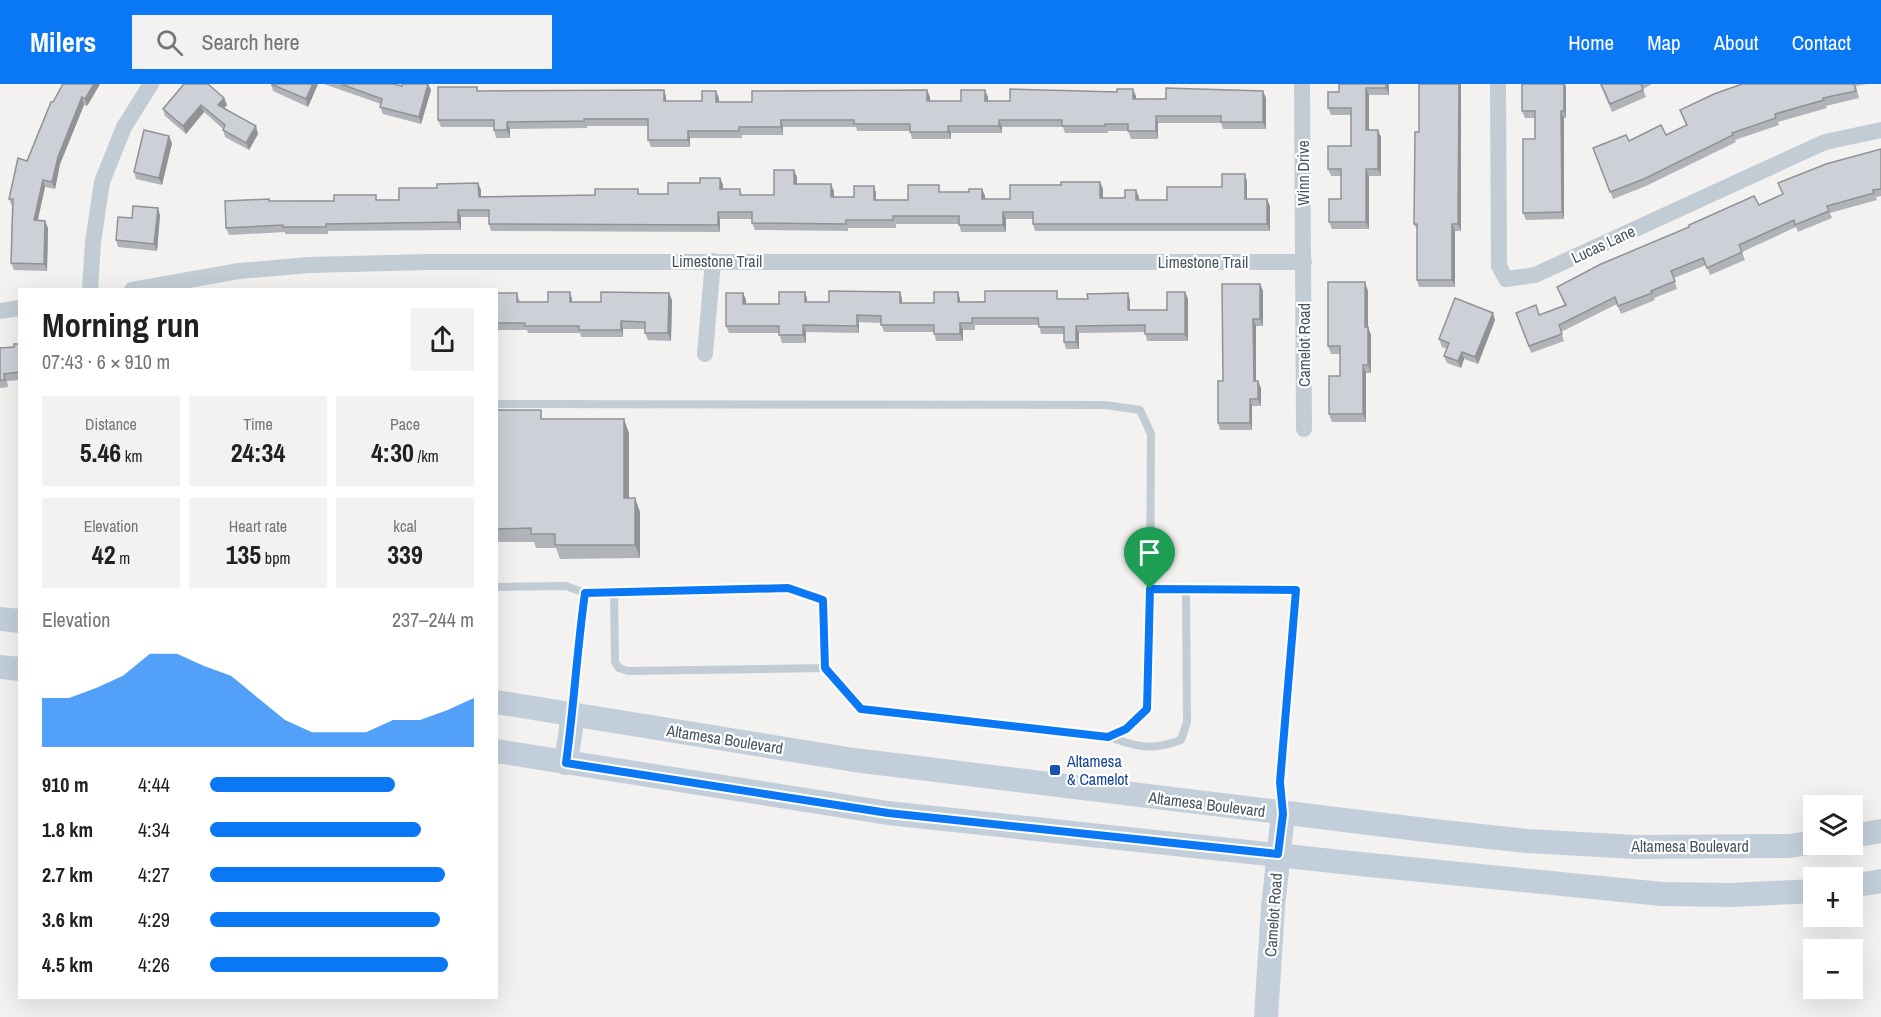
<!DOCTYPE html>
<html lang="en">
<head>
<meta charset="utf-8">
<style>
	body { margin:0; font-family:"Archivo Narrow",sans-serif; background:#f2f2f2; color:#202124; height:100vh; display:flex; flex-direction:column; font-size:22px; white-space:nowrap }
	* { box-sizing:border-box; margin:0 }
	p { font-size:20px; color:#757577 }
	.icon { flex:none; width:33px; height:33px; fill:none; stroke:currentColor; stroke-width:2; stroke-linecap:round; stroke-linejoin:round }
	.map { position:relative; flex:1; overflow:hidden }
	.panel { position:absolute; left:18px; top:204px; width:480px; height:711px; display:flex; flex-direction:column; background:#fff; border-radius:0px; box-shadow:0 6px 24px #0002 }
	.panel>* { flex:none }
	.buttons { position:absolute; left:1803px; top:711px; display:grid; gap:12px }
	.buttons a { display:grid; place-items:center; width:60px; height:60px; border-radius:0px; background:#fff; box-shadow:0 6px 24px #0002; font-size:30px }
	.pin { position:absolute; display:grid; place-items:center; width:51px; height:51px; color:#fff; margin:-62px -26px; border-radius:50% 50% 50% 0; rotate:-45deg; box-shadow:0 0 6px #0007 }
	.pin .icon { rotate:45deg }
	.round { display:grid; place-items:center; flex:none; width:63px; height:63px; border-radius:0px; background:#f2f2f2 }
	.head { display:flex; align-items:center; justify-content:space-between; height:102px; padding:0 24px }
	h1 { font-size:33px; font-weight:700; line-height:45px }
	.stats { display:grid; grid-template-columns:repeat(3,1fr); gap:9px; height:102px; padding:6px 24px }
	.stats div { display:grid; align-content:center; border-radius:0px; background:#f2f2f2; text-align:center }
	.stats b { font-size:26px; font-weight:700 }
	.stats small { font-size:16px; font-weight:400 }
	.stats p { font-size:16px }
	.chart { height:168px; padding:12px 24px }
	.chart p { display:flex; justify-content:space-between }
	.chart svg { width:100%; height:108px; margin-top:6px; fill:#0a78f5; opacity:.7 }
	ul { padding:0 24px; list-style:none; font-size:20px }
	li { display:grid; grid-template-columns:96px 72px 1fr; align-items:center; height:45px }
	li i { height:15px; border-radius:8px; background:#0a78f5 }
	header { display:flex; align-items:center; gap:36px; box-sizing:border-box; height:84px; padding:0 30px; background:#0a78f5; color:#fff }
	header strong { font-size:28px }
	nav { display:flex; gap:33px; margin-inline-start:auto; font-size:21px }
	.search { width:420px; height:54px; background:#f2f2f2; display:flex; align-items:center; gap:15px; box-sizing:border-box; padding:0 21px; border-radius:0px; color:#757577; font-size:22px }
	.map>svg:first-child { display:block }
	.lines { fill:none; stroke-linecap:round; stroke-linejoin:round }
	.lane { stroke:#c1ccd4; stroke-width:8 }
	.street { stroke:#c1ccd4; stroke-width:16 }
	.secondary { stroke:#c2cfdb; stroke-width:24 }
	.wall { fill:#b0b3b8 }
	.shaded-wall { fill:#909296 }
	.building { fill:#cdd0d6; stroke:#909296; stroke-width:1.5 }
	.route-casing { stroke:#fff; stroke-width:12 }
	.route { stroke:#0a78f5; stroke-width:8 }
	.transit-dot { fill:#1a4fb4; stroke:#fff; stroke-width:2 }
	.labels { text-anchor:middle; stroke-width:4.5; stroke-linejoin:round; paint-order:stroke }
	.street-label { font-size:16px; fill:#475560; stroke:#fff }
	.transit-label { font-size:16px; fill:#164399; stroke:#fff; text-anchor:start }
</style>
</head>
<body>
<header>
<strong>Milers</strong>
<div class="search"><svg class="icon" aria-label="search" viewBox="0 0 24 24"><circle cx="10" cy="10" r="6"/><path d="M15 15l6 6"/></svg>Search here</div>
<nav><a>Home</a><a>Map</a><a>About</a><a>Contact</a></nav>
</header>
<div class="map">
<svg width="1881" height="933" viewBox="0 0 1881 933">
	<rect width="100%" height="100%" fill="#f4f1f1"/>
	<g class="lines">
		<g class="lane">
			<polyline points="496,320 1105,321 1140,326 1151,350 1150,505 1296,506 1280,698 1283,727"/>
			<polyline points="496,503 566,502 585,509"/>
			<path d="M1150,505l-3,120 -21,20 -17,8c29,10 42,14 72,3l6,-18 -1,-133"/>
			<polyline points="825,584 861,625 1109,653"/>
			<polyline points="573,627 574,597 585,509 788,504 823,516 825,584 628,587 619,584 615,578 614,508"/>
		</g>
		<g class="street">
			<polyline points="1302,0 1304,345"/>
			<polyline points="1498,0 1499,182 1506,195 1535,191 1825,58 1881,46"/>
			<polyline points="90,206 93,158 102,98 124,43 151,0"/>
			<polyline points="132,206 239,187 309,181 428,178 1304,178"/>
			<polyline points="0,227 20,224"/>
			<polyline points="705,270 713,177"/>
		</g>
		<g class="secondary">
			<polyline points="0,535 20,537"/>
			<polyline points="0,583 20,585"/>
			<polyline points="496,618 854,676 1434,747 1527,757 1635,763 1790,762 1814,758"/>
			<polyline points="496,667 888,729 1360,780 1662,810 1731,811 1814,807"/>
			<polyline points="566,679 573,630"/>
			<polyline points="1852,752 1881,747"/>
			<polyline points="1852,802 1881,797"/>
			<polyline points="1266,933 1273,823 1283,730"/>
		</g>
	</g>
	<g class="wall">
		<polygon points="100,0 87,22 84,21 60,80 55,105 45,103 38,136 48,144 47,187 14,186 11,179 12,122 9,115 27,77 53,18"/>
		<polygon points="271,0 318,0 308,23 273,7"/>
		<polygon points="324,0 393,0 402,2 402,0 428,0 431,6 421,40 383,30 380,23 381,20"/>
		<polygon points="1389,0 1389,11 1369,11 1369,46 1381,53 1381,92 1369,92 1369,145 1332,145 1329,138 1341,115 1341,92 1331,92 1328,85 1351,62 1351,31 1331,31 1328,24 1339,8"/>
		<polygon points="1419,0 1461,147 1455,147 1455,203 1419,203 1417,196 1417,146 1414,140 1419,48"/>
		<polygon points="1522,0 1565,0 1566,4 1566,34 1564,34 1564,135 1526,136 1523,129 1535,55 1535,34 1525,34 1522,27"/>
		<polygon points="1600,0 1652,0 1643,5 1646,13 1612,28"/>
		<polygon points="1742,0 1867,0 1856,2 1859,14 1826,22 1827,24 1778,38 1779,41 1735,56 1736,58 1646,102 1613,115 1593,64 1666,51 1686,41 1680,26"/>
		<polygon points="477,3 478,7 664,6 666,13 666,17 702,17 719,14 719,18 752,18 927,6 930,13 930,17 961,17 988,13 988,17 1010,17 1117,8 1133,5 1136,15 1266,14 1266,45 1223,45 1221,39 1158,39 1158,55 1131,55 1128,47 1108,47 1108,49 1065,49 1063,43 1002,43 1002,49 951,49 951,55 912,55 910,47 857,47 856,43 783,43 783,51 742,51 742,54 690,54 690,63 651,63 648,56 648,42 587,42 587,44 510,45 510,54 496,54 494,46 494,43 441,43 438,36"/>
		<polygon points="224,14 227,21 223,25 258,50 249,66 225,53 223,46 223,45 204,28 186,50 165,32 163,25"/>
		<polygon points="172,59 162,101 136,95 134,88"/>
		<polygon points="1881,65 1881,112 1876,113 1877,116 1830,129 1832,134 1798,148 1796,143 1742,168 1745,176 1710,191 1706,181 1674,194 1677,205 1654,214 1655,216 1621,230 1617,220 1561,248 1564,257 1531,269 1516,229 1539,231 1565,222 1557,203 1759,121"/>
		<polygon points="797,93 797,100 834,107 834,113 854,113 874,102 876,109 876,116 908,116 941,108 969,108 982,105 985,112 985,115 1010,115 1061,101 1100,98 1103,105 1103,114 1139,113 1139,116 1167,116 1247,97 1247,115 1270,122 1270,147 1035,147 1033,140 1033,135 1006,135 1006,148 961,148 959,140 896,140 896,144 848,144 848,147 755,146 752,139 752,135 720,135 720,148 491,147 489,140 489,133 461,133 461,146 328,147 328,150 285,150 285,148 229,151 226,144 269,115 270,117 399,116 437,104 478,99 481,106 481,112 668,110 720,94 723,101 723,105 740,105 742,111 774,111"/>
		<polygon points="160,131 157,167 118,163 116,156 132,134"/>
		<polygon points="1260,200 1263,207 1263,242 1256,242 1256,297 1261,304 1261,322 1252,322 1252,346 1220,346 1218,339 1223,297"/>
		<polygon points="1368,207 1368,243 1371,251 1371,289 1366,289 1366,338 1332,338 1329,330 1340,292 1340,270 1331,270 1328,262"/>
		<polygon points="805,208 807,215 807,218 829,218 900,208 902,215 902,219 934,219 958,208 960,218 1059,215 1130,216 1130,226 1167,226 1185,208 1188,215 1188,257 1147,257 1145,248 1079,249 1079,265 1066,265 1064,258 1064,250 1041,250 1039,241 975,241 975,246 963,246 963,257 936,257 934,248 884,248 881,239 859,238 859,249 806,248 806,259 782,259 779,249 729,249 726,242 743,209 746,216 746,220 779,220"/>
		<polygon points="496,209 517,209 520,218 548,218 572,215 572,218 601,218 672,216 671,257 648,256 645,249 645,245 623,245 623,253 581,253 580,249 528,249 527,246 496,246"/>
		<polygon points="1495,236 1478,280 1464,275 1461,284 1447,279 1444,272 1447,265 1442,263 1439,255"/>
		<polygon points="20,260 20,296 7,297 8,303 0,304 0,264 14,263"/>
		<polygon points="496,326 545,335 629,349 629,414 635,414 640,428 640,474 560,475 556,464 536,464 534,458 496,458"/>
	</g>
	<g class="shaded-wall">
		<polygon points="94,0 100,0 87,22 85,15"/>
		<polygon points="313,0 318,0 308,23 306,15"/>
		<polygon points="428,0 431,6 421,40 419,33"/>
		<polygon points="1386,0 1389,0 1389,11 1386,4"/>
		<polygon points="1459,0 1461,0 1461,147 1458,140"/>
		<polygon points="1564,0 1565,0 1566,4 1566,34 1564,27"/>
		<polygon points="1366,4 1369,11 1369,53 1366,46"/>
		<polygon points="1133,5 1136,12 1136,22 1133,15"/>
		<polygon points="664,6 666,13 666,25 664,17"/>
		<polygon points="927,6 930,13 930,24 927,17"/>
		<polygon points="985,6 988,13 988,24 985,17"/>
		<polygon points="716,7 719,14 719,26 716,18"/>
		<polygon points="1263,7 1266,14 1266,45 1263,38"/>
		<polygon points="82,13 84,21 60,80 55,105 52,98 58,73"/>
		<polygon points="224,14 227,21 220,28 218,21"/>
		<polygon points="201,21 204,28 186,50 183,42"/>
		<polygon points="1561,27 1564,34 1564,135 1562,128"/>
		<polygon points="1156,32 1158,39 1158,55 1156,47"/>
		<polygon points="781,36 783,43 783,51 781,43"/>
		<polygon points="999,36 1002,43 1002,49 999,42"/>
		<polygon points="507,38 510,45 510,54 507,46"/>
		<polygon points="256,42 258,50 249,66 246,59"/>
		<polygon points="948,42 951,49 951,55 948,48"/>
		<polygon points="1378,46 1381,53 1381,92 1378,85"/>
		<polygon points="688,47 690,54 690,63 688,56"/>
		<polygon points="169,52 172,59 162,101 159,94"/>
		<polygon points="1366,85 1369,92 1369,145 1366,138"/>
		<polygon points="794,86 797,93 797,107 794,100"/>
		<polygon points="1245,90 1247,97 1247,122 1245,115"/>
		<polygon points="720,94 723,101 723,112 720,105"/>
		<polygon points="43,96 45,103 36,143 34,136"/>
		<polygon points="1100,98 1103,105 1103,121 1100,114"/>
		<polygon points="478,99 481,106 481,120 479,113"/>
		<polygon points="831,100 834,107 834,120 831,113"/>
		<polygon points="874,102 876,109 876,123 874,116"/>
		<polygon points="982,105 985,112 985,122 982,115"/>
		<polygon points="1136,106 1139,113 1139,123 1136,116"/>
		<polygon points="1267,115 1270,122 1270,147 1267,140"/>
		<polygon points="158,124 160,131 157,167 154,160"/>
		<polygon points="458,126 461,133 461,146 458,138"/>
		<polygon points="718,128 720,135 720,148 718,141"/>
		<polygon points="1003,128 1006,135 1006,148 1003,141"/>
		<polygon points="45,137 48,144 47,187 44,180"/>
		<polygon points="1452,140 1455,147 1455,203 1452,196"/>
		<polygon points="1365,198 1368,207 1368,243 1371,251 1371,289 1368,281 1365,243"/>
		<polygon points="1260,200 1263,207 1263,242 1260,235"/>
		<polygon points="570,208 572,215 572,226 570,218"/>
		<polygon points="805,208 807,215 807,226 805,218"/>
		<polygon points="900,208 902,215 902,226 900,219"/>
		<polygon points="958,208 960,215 960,225 958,218"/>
		<polygon points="1185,208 1188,215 1188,257 1185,250"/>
		<polygon points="669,209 672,216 671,257 668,249"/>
		<polygon points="743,209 746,216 746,227 743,220"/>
		<polygon points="1128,209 1130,216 1130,233 1128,226"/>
		<polygon points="1493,229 1495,236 1478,280 1475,273"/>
		<polygon points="857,231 859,238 859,249 857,242"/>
		<polygon points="1253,235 1256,242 1256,304 1254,297"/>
		<polygon points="621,237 623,245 623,253 621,246"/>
		<polygon points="960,239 963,246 963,257 960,250"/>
		<polygon points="803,241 806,248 806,259 803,251"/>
		<polygon points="1076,242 1079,249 1079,265 1076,258"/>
		<polygon points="1462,268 1464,275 1461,284 1458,277"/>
		<polygon points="1363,281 1366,289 1366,338 1363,330"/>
		<polygon points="1258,297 1261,304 1261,322 1258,315"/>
		<polygon points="1250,315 1252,322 1252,346 1250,339"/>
		<polygon points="624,335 629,349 629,428 624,414"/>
		<polygon points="635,414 640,428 640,474 635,461"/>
	</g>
	<g class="building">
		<polygon points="63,0 94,0 85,15 82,13 58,73 52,98 43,96 34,136 45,137 44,180 11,179 13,115 9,115 18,74 27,77 51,18 53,18"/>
		<polygon points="184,0 208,0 224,14 218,21 256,42 246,59 223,46 225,41 201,21 183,42 163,25"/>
		<polygon points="271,0 313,0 306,15"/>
		<polygon points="341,0 393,0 402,2 402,0 428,0 419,33 380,23 382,15"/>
		<polygon points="1339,0 1386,0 1386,4 1366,4 1366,46 1378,46 1378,85 1366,85 1366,138 1329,138 1329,115 1341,115 1341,85 1328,85 1328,62 1351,62 1351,24 1328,24 1328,8 1339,8"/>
		<polygon points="1419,0 1459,0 1458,140 1452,140 1452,196 1417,196 1417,140 1414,140 1415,48 1419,48"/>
		<polygon points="1522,0 1564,0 1564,27 1561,27 1562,128 1523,129 1523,55 1535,55 1535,27 1522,27"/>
		<polygon points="1601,0 1641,0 1643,6 1610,20"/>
		<polygon points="1742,0 1854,0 1856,7 1823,14 1824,16 1775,30 1776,34 1732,49 1733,51 1644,95 1610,108 1593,64 1626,51 1629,57 1661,41 1666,51 1687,41 1680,26 1714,10"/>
		<polygon points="438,3 477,3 477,7 664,6 664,17 702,17 702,7 716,7 716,18 752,18 752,7 927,6 927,17 961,17 961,6 985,6 985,17 1010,17 1010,5 1117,8 1117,5 1133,5 1133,15 1166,15 1166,4 1263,7 1263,38 1221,38 1221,32 1156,32 1156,47 1128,47 1128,40 1105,40 1105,42 1062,42 1062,36 999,36 999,42 948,42 948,48 910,48 910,40 854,40 854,36 781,36 781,43 739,43 739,47 688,47 688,56 648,56 648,35 584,35 584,37 507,38 507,46 494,46 494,36 438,36"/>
		<polygon points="144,46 169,52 159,94 134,88"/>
		<polygon points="1881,65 1881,105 1873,106 1874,109 1827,122 1829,127 1795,141 1794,136 1739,161 1742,168 1707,184 1703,174 1671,187 1675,197 1651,207 1652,209 1618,222 1615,213 1559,241 1562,250 1529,262 1516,229 1536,221 1539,231 1566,221 1557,203 1601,180 1689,143 1689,141 1754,112 1759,121 1783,110 1778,99 1826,80"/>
		<polygon points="774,86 794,86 794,100 831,100 831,113 854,113 854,102 874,102 874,116 908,116 908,101 939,101 939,108 969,108 969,105 982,105 982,115 1010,115 1010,101 1061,101 1061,98 1100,98 1100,114 1125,114 1125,106 1136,106 1136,116 1167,116 1167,103 1222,103 1222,90 1245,90 1245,115 1267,115 1267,140 1033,140 1033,128 1003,128 1003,141 959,141 959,132 893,132 893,136 846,136 846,140 752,139 752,128 718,128 718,141 489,140 489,126 458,126 458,138 326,140 326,143 283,143 283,141 226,144 225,117 269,115 269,117 334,117 334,111 376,111 376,116 399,116 399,104 437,104 437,100 478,99 479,113 595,111 595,105 638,105 638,110 668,110 668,99 700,99 700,94 720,94 720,105 740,105 740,111 774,111"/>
		<polygon points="133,122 158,124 154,160 116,156 118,133 132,134"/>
		<polygon points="1328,198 1365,198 1365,243 1368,243 1368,281 1363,281 1363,330 1329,330 1329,292 1340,292 1340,262 1328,262"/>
		<polygon points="1222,200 1260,200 1260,235 1253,235 1254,297 1258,297 1258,315 1250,315 1250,339 1218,339 1218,297 1223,297"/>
		<polygon points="829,207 900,208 900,219 934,219 934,208 958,208 958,218 985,218 985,207 1057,207 1057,215 1088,215 1087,210 1128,209 1128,226 1167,226 1167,208 1185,208 1185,250 1145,250 1145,241 1076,242 1076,258 1064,258 1064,243 1039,243 1038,234 972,234 972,239 960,239 960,250 934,250 934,241 881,241 881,232 857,231 857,242 803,241 803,251 779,251 779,242 726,242 726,209 743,209 743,220 779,220 779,208 805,208 805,218 829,218"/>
		<polygon points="548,208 570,208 570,218 601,218 601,208 669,209 668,249 645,249 645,238 621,237 621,246 579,246 579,242 525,242 525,239 496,239 496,209 517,209 517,218 548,218"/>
		<polygon points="1455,214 1493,229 1475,273 1462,268 1458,277 1444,272 1449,259 1439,255"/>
		<polygon points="14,260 20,260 20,288 4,290 5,296 0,296 0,264 14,263"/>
		<polygon points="496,326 541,326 541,335 624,335 624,414 635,414 635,461 555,461 555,450 531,450 531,444 496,445"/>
	</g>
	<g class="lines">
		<g class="route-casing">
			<path id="route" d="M788,504l35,12 2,68 36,41 247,28 18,-8 21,-20 3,-120 146,1 -16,192 3,32 -5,40 -390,-41 -322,-50c8,-57 11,-114 19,-170z"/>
		</g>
		<use href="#route" class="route"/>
	</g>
	<rect class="transit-dot" x="1049" y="680" width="12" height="12" rx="3"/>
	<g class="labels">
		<g class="street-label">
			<text transform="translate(1303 89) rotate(-90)" y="6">Winn Drive</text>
			<text transform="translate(1603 160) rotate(-25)" y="6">Lucas Lane</text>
			<text x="717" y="183">Limestone Trail</text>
			<text x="1203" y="184">Limestone Trail</text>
			<text transform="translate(1304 261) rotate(-90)" y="6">Camelot Road</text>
			<text transform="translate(725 655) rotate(9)" y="6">Altamesa Boulevard</text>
			<text transform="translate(1207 720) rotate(7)" y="6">Altamesa Boulevard</text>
			<text x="1690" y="768">Altamesa Boulevard</text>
			<text transform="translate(1273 831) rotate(-86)" y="6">Camelot Road</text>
		</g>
		<g class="transit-label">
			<text x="1067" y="683">Altamesa<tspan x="1067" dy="18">&amp; Camelot</tspan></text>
		</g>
	</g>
</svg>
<div class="buttons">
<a><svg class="icon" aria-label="layers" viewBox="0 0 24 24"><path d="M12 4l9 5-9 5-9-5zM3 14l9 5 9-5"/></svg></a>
<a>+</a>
<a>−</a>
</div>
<div class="pin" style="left:1150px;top:505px;background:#1e9e55"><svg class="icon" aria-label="arrive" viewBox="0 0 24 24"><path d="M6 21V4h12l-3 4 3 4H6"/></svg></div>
<section class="panel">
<div class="head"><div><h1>Morning run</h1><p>07:43 · 6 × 910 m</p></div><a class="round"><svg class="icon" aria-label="share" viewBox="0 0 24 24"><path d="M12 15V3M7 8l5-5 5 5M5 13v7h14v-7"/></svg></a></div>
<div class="stats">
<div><p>Distance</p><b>5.46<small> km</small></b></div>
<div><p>Time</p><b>24:34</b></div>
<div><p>Pace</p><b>4:30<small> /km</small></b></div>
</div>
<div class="stats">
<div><p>Elevation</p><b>42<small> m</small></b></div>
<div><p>Heart rate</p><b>135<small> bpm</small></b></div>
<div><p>kcal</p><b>339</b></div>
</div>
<div class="chart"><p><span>Elevation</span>237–244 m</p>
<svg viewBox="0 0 160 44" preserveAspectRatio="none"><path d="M0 44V24L10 24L20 20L30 15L40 6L50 6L60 11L70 15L80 24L90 33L100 38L110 38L120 38L130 33L140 33L150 29L160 24V44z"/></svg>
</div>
<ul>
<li><b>910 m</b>4:44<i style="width:70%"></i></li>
<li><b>1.8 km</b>4:34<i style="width:80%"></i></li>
<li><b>2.7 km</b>4:27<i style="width:89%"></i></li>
<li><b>3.6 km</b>4:29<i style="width:87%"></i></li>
<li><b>4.5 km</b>4:26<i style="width:90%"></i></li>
</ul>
</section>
</div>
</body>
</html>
